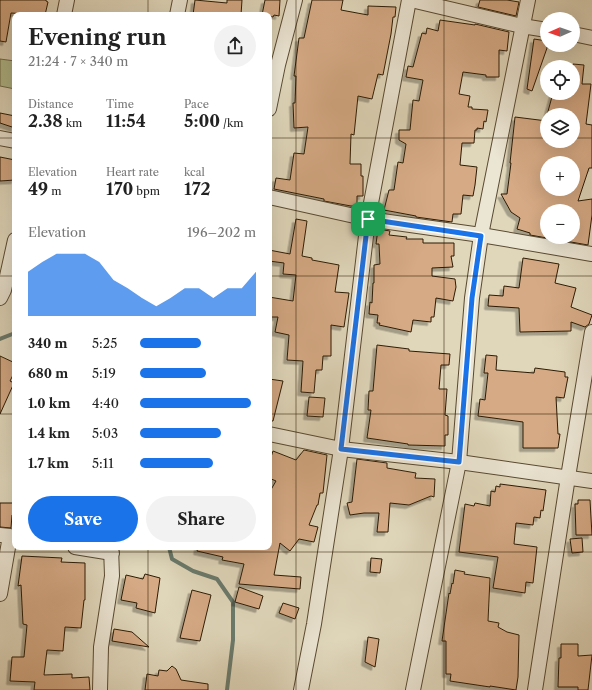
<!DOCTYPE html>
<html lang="en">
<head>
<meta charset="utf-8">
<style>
	body { margin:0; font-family:"Libre Caslon Text",serif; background:#f2f2f2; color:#222; height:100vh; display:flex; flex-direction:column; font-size:15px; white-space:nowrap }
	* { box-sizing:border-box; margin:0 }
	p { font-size:13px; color:#767676 }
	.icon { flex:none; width:22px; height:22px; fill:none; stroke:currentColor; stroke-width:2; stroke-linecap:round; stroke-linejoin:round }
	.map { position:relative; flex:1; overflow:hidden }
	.drawer { position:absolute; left:12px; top:12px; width:260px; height:538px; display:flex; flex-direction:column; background:#fff; border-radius:8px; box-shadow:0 4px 16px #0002 }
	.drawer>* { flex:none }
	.needle { width:26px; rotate:268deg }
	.fabs { position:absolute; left:540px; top:12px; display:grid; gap:8px }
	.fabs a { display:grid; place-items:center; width:40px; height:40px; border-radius:50%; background:#fff; box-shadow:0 4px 16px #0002; font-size:20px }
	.pin { position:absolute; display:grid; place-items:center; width:34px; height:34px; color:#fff; margin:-17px; border-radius:8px; box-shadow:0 2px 6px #0006 }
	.round { display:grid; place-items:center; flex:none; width:42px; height:42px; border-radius:21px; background:#f2f2f2 }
	.summary { display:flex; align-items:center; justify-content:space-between; height:68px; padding:0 16px }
	h1 { font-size:22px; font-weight:700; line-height:30px }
	.figures { display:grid; grid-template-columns:repeat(3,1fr); gap:6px; height:68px; padding:4px 16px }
	.figures div { display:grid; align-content:center }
	.figures b { font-size:17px; font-weight:700 }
	.figures small { font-size:11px; font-weight:400 }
	.figures p { font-size:11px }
	.chart { height:112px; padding:8px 16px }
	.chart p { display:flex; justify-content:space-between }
	.chart svg { width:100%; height:72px; margin-top:4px; fill:#1a73e8; opacity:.7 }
	.button { display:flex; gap:8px; margin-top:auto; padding:8px 16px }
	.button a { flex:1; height:46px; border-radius:24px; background:#1a73e8; color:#fff; font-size:16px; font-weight:700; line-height:46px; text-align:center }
	.button a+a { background:#f2f2f2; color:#222 }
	ul { padding:0 16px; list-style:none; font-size:13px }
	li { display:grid; grid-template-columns:64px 48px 1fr; align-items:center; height:30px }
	li i { height:10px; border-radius:5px; background:#1a73e8 }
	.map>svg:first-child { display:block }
	.green { fill:#b3be90; stroke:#706c4a }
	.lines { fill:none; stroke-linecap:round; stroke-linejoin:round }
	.stream { stroke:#6a7a6c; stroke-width:4 }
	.building { fill:#d5aa85; stroke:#2c1b04; fill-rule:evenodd; filter:url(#shadow) }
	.street-casing { stroke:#594a32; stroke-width:16 }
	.street { stroke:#ebe5d3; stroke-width:14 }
	.route-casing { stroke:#fff; stroke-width:8 }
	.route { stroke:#1a73e8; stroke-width:5 }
	.grid { fill:none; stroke:#2c1b04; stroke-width:1; stroke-opacity:0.55 }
</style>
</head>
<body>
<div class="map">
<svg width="592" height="690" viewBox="0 0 592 690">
	<defs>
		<filter id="shadow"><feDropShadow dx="-3.5" dy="3.5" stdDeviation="0" flood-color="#0004"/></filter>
	</defs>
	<rect width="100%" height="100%" fill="#e0d7bb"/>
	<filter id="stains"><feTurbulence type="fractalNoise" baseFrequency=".005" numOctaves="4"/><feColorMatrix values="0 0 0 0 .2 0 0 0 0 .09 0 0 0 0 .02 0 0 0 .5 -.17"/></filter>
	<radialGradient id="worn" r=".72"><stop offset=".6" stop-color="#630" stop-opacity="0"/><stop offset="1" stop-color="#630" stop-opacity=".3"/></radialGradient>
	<polygon class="green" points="0,59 15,61 15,89 0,86"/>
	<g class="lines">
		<g class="stream">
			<polyline points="0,339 15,333"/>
			<polyline points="169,547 172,559 193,571 217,579 233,602 233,640 227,690"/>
		</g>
	</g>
	<g class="building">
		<polygon points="0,0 46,0 46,1 48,2 45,15 11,13 6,42 0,41"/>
		<polygon points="195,0 227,3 227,0 242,0 241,15 193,15"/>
		<polygon points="265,0 280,0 279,16 274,15 273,17 262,15"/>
		<polygon points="312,0 343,0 341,10 368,15 368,6 396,7 395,17 393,17 391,34 383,75 378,74 372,99 358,96 354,135 351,134 350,164 361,164 361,176 363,176 363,196 357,196 357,206 351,206 324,201 324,199 274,189 276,178 290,180 294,153 304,154 308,127 294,128 293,103 295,103 296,76 294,76 299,38 304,38"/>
		<polygon points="480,0 507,0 519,2 516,16 478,7"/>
		<polygon points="440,20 475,25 475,24 509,32 507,51 499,50 499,77 486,77 486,75 463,72 459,94 470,96 468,107 472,107 472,109 488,110 486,122 484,121 483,129 477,128 477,130 475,130 474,143 462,143 460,165 477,167 475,185 473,196 463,195 461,214 453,214 452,222 416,217 416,216 384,210 389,190 394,190 398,162 403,163 406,144 399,140 399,130 410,130 413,100 419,101 423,80 406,77 408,66 413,67 422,33 426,34 427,28 438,31"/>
		<polygon points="534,39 547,41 547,48 532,91 527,89"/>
		<path d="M573,64l11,1 -2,19h9l-5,40 6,1v43h-3l-11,33 14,-2v16l-4,30 -23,-4v-4h8v-26h-26v27l-17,-3v-2l-13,-4 3,-11 -9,-6 -10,-18h6l4,-31h-1l5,-46 32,4v20h26v-26h-26l6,-22 20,1zM547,163h26v26h-26z"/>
		<polygon points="0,113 15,116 15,128 0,123"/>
		<polygon points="0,157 15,160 15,180 0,181"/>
		<polygon points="296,219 307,221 302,256 312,258 312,260 339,265 335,292 349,293 344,327 331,325 331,356 323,356 322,370 316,370 314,393 301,392 303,361 287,360 289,335 275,332 278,317 269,317 269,297 293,301 296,275 283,274 284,263 269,261 269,250 290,254"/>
		<polygon points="378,229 390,231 389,235 407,237 406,239 423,239 423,243 454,243 454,256 451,256 453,267 432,268 432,276 455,279 456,287 453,301 436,298 434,317 431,317 431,322 413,320 411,332 379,325 380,323 377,323 378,315 369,314 370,302 372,303 373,283 374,283 374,265 380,264 379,244 376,244"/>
		<polygon points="523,258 559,264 555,283 576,288 571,307 592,315 589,324 585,327 571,322 571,331 520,332 519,308 488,306 489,295 503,296 504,286 519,288"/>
		<polygon points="377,345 409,349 409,351 450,354 449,365 441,365 439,389 447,389 445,415 448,416 448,435 445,435 445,446 408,445 408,444 367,438 371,410 368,410 369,391 373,391"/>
		<polygon points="486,355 497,356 496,370 534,373 535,368 565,372 565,377 568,377 564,398 556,397 558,434 560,434 558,448 523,448 523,422 478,416 480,399 485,400 488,373 484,373"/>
		<polygon points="0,356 15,363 15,371 10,381 14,383 0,414"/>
		<polygon points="269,379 283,381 273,421 269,421"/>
		<polygon points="309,397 325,398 323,417 307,416"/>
		<polygon points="304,450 327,455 323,493 320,493 318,505 317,505 309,525 318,527 314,542 299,539 290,551 280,543 274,575 301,577 300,589 239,584 244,564 222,560 223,557 197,551 198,547 269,547 269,493 276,481 269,478 269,463 273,451 296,460"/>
		<polygon points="357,459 387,463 387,468 416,473 415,478 435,479 434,497 431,496 409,505 390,503 388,532 377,532 379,513 364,513 350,515 347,503 352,502"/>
		<polygon points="500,484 546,490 543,511 541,510 540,518 534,517 533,525 516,523 514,544 537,547 533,583 526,582 525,593 493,588 498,557 459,552 465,504 474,506 475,503 490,506 491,491 495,492 496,486 500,487"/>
		<polygon points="578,500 590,500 592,535 576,535 575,504 578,504"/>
		<polygon points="0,503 15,503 15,515 12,515 11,528 0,527"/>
		<polygon points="582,538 583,552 572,553 570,539"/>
		<polygon points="22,556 62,558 61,562 85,563 85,600 84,600 81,628 65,627 63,651 47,650 44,675 72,674 72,678 89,677 90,690 34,690 35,682 10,681 12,657 24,657 27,625 23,624 21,585 18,586"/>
		<polygon points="371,558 382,559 380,573 370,572"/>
		<polygon points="455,570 465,572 464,574 490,578 488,621 499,623 498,627 507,632 519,635 518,677 516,690 490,686 490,687 450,681 451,674 446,674 446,641 442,641 449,593 450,594 452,583 453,584"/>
		<polygon points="145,574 160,578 155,613 136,608 137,603 121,600 126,575 143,579"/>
		<polygon points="239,587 263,596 259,609 235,602"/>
		<polygon points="192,590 211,595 200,641 180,638"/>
		<polygon points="283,603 299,608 295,619 279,613"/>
		<polygon points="114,629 132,632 149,647 112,641"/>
		<polygon points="368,637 379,639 375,667 365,662"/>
		<polygon points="561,644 578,644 578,656 592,655 588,690 578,690 578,687 558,687 559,658 561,658"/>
		<polygon points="172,666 176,669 181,680 208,684 208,690 145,690 147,674 158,676 159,670 167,671"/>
	</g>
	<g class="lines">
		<g class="street-casing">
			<g id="street">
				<polyline points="411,0 522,26 547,30"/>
				<polyline points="64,15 67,0"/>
				<polyline points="177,15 180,0"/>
				<polyline points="573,34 592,38"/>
				<polyline points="269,109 278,65 295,0"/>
				<polyline points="0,138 15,141"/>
				<polyline points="269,197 368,219 481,235 592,254"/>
				<polyline points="0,298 4,290 15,240"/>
				<polyline points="269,434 341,449 459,462 592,481"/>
				<polyline points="0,535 10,536 0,594"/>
				<polyline points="75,547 112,553"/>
				<polyline points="100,690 101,647 112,576 111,547"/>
				<polyline points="301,690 314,624 341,449 368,219 409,0"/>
				<polyline points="413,690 459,462 472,298 481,235 528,0"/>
				<polyline points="535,690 568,477 592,332"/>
			</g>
		</g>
		<use href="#street" class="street"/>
	</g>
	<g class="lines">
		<g class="route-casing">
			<polygon id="route" points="368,219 481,236 472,298 459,462 341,449"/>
		</g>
		<use href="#route" class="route"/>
	</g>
	<path class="grid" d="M148,0v15M296,0v690M444,0v690M0,138h15M269,138h278M573,138h19M0,276h15M269,276h323M0,414h15M269,414h323M148,547v143M0,552h592"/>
	<rect width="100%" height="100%" filter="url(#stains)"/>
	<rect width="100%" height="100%" fill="url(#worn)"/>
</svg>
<div class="fabs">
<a><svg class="needle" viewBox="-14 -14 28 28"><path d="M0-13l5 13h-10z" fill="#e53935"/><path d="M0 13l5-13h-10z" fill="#767676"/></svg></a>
<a><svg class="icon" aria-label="locate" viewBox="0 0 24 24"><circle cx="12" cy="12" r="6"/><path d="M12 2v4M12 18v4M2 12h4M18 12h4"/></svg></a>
<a><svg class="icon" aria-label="layers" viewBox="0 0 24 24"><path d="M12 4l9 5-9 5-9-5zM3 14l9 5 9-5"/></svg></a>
<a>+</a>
<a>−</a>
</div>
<div class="pin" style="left:368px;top:219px;background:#1e9e55"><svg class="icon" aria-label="arrive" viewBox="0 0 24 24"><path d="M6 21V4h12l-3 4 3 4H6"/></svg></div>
<section class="drawer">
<div class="summary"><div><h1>Evening run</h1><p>21:24 · 7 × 340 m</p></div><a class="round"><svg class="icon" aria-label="share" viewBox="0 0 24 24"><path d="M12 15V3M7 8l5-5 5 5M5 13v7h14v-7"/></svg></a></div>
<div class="figures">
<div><p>Distance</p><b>2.38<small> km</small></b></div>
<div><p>Time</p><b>11:54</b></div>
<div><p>Pace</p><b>5:00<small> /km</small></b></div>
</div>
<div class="figures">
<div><p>Elevation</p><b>49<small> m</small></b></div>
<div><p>Heart rate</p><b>170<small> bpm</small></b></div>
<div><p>kcal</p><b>172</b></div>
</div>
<div class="chart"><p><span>Elevation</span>196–202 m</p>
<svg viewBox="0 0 160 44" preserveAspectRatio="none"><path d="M0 44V17L10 11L20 6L30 6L40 6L50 11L60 22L70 27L80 33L90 38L100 33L110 27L120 27L130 33L140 27L150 27L160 17V44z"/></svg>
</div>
<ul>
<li><b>340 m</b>5:25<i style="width:53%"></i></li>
<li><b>680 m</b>5:19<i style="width:57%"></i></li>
<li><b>1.0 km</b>4:40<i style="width:96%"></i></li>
<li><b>1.4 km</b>5:03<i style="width:70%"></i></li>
<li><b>1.7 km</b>5:11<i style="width:63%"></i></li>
</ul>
<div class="button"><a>Save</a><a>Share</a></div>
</section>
</div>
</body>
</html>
